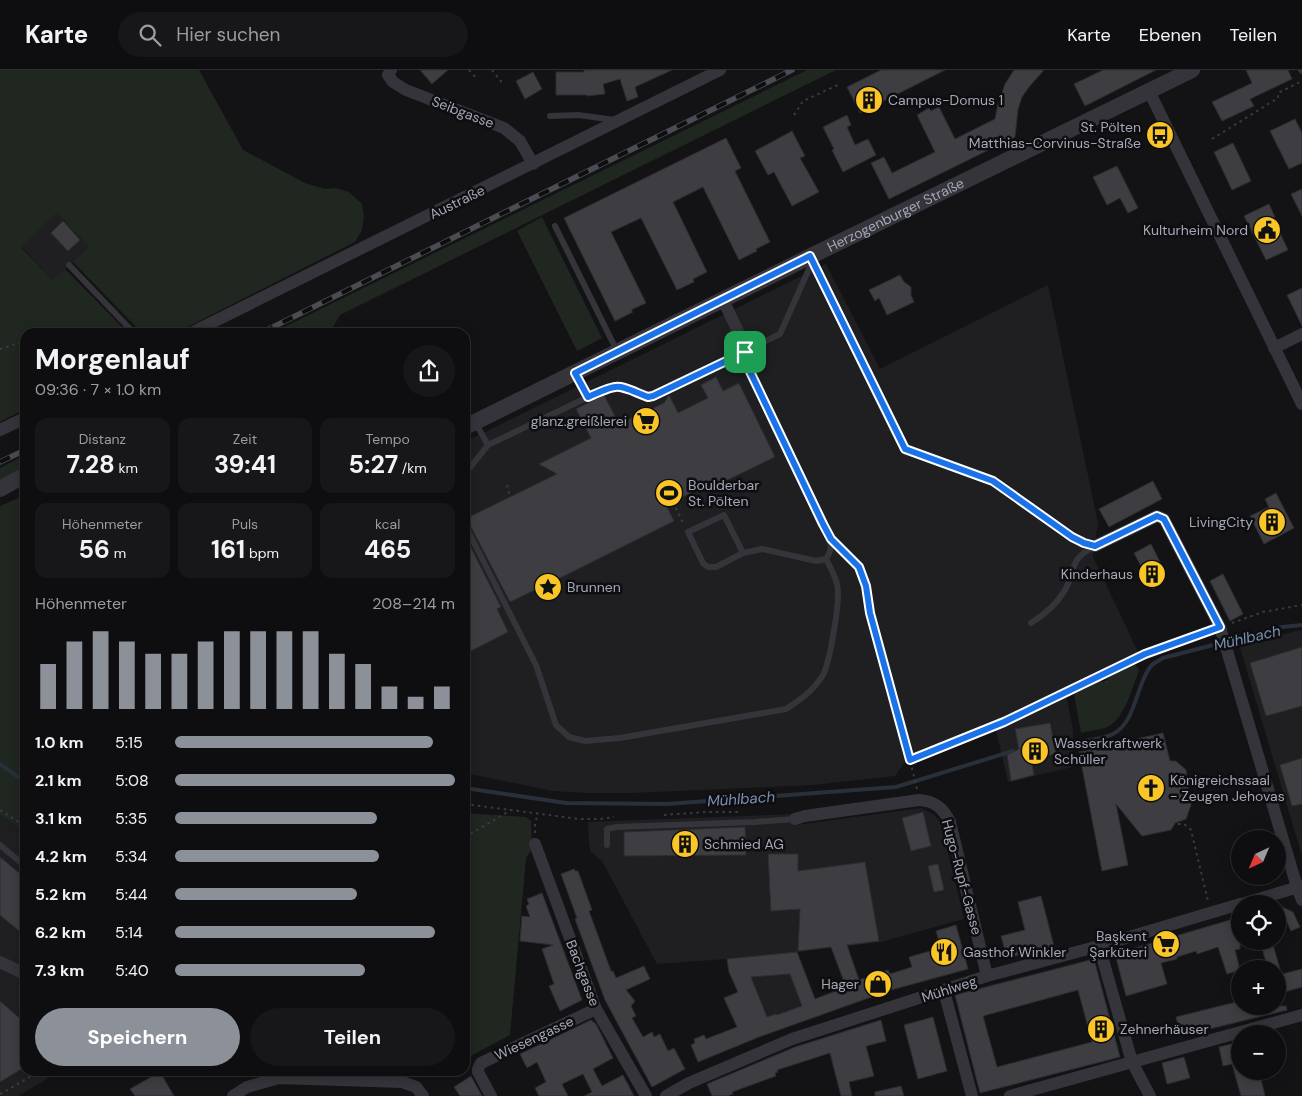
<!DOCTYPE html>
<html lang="de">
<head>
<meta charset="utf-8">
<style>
	body { margin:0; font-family:"DM Sans",sans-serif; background:#171719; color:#f1f3f6; height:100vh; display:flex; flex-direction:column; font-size:19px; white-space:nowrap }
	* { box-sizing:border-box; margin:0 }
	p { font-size:16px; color:#9b9c9f }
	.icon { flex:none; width:28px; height:28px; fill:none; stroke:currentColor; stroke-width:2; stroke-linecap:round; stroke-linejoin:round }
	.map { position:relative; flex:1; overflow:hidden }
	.panel { position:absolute; left:20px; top:258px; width:450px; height:748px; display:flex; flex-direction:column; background:#0e0e10; border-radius:15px; box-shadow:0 2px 12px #0003,0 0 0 1px #2e2e30 }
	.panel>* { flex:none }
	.needle { width:32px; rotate:224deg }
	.fabs { position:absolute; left:1231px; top:760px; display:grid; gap:10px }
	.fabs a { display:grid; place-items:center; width:55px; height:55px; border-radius:50%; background:#0e0e10; box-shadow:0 2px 12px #0003,0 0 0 1px #2e2e30; font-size:25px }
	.pin { position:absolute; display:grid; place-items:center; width:42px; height:42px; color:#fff; margin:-21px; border-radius:10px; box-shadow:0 2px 8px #0006 }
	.round { display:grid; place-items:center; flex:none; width:52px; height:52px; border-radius:26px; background:#171719 }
	.head { display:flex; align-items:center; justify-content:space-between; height:85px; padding:0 15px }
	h1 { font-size:28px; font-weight:700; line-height:38px }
	.figures { display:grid; grid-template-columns:repeat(3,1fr); gap:8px; height:85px; padding:5px 15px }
	.figures div { display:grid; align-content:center; border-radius:12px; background:#171719; text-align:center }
	.figures b { font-size:25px; font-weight:700 }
	.figures small { font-size:14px; font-weight:400 }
	.figures p { font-size:14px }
	.chart { height:140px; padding:10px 15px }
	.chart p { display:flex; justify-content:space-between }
	.chart svg { width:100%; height:90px; margin-top:5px; stroke:#8c9099; stroke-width:6 }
	.primary-button { display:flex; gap:10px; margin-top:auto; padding:10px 15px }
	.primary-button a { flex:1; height:58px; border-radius:30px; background:#8c9099; color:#fff; font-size:20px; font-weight:700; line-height:58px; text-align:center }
	.primary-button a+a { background:#171719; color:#f1f3f6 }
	ul { padding:0 15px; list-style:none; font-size:16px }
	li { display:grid; grid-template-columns:80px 60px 1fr; align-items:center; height:38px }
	li i { height:12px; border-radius:6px; background:#8c9099 }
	header { display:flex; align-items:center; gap:30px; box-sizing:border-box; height:70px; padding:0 25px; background:#0e0e10; border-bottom:1px solid #2e2e30 }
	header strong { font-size:24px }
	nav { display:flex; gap:28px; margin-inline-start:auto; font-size:18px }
	.search { width:350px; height:45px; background:#171719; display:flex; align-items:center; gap:12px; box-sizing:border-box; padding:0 18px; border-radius:28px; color:#9b9c9f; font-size:19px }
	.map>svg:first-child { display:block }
	.built { fill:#1f1f22 }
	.green { fill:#1f2720 }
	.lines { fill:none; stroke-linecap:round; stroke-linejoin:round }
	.stream { stroke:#293039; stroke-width:4 }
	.building { fill:#3d3d42; stroke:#2d2d31; fill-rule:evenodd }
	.path { stroke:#3a3b41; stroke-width:2; stroke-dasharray:2.5 4; stroke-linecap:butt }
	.service { stroke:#34343a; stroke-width:6 }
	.minor { stroke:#34343a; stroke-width:12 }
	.tertiary { stroke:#34343a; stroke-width:16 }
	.rail-casing { stroke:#4b4c53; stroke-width:5.5 }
	.rail { stroke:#0e0e10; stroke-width:4; stroke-dasharray:11; stroke-linecap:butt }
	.route-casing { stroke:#fff; stroke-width:10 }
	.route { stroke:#1a73e8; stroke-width:6 }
	.labels { text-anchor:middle; stroke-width:5; stroke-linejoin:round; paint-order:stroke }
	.poi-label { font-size:14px; fill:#a4a8b6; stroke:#0e0e10; text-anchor:start }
	.street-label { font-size:14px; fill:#a4a8b6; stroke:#0e0e10 }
	.water-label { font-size:15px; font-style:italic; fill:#7992b2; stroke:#0e0e10 }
</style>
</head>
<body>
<header>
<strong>Karte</strong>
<div class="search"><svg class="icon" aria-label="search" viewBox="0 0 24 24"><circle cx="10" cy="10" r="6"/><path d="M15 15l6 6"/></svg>Hier suchen</div>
<nav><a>Karte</a><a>Ebenen</a><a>Teilen</a></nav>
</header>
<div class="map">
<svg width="1302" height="1026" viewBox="0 0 1302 1026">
	<rect width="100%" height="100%" fill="#131315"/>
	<g class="built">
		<polygon points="57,143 89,177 53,211 21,176"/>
		<polygon points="826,194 880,299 1048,215 1098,453 1093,487 1138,582 1030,637 963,667 908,687 895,706 813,715 632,723 587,723 553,721 465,703 465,372"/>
		<polygon points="1302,560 1302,786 1239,574"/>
		<polygon points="1067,628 1073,660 1073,680 1077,696 1008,712 996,660"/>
		<polygon points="921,738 933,744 941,752 964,849 881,872 797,882 821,945 759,967 729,903 727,889 657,894 602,791 591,782 589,775 588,752 793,744 796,755"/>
		<polygon points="0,745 25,761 25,1000 62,1000 18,1026 0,1026"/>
	</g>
	<g class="green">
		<polygon points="0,0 199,0 243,80 305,113 325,119 336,118 349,122 362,134 364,146 362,160 355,172 178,262 141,262 73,192 89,177 57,143 21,177 52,210 65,199 127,262 25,262 25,339 0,352"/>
		<polygon points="807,0 836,0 340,245 330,262 274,262"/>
		<polygon points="542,147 602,268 577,281 517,161"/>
		<polygon points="25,385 25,402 0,412 0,398"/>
		<polygon points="25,425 25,761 0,745 0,436"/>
		<path d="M1134,594l4,4 1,3c-7,17 -15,51 -34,57 -8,2 -17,3 -24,5l-7,-39 25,-13 7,1 3,-5z"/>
		<polygon points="465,743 526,747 531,751 532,779 526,788 510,965 465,989"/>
	</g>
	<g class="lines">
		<g class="stream">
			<path d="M1056,674c17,-2 42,-3 57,-10 24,-12 23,-53 40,-70 3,-2 7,-4 10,-6l119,-31 20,-2"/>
			<polyline points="0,694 25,712"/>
			<polyline points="465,718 566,733 667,734 896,717 1013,681"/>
		</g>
	</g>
	<g class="building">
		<polygon points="420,0 448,0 432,14"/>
		<polygon points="584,0 672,0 635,17 638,27 627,31 620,9 603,14 605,24 587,26 587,25 556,25 556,2 584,2"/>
		<polygon points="881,0 945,0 860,43 847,17"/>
		<polygon points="1014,0 1044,0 1029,17 1022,27 1018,39 1015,67 889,129 871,93 884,87 892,103 935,82 917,45 929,38 931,41 939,37 955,69 995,49 998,34 1005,14"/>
		<polygon points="1103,0 1156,0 1085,36 1074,14"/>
		<polygon points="1246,0 1288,0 1292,9 1250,29 1254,36 1222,51 1212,32 1252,13"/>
		<polygon points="533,2 542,19 525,29 516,11"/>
		<polygon points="847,45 851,55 847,57 855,75 868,69 876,85 843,102 832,80 834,79 823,57"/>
		<polygon points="1295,49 1302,63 1302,93 1289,99 1270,61"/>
		<polygon points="792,61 805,86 800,88 819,122 792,136 774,102 768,105 755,81"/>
		<polygon points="726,68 741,98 735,101 770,172 756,179 757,181 739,190 703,117 673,132 707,202 693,209 694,212 677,220 641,148 611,162 646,233 631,240 633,242 615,251 564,148"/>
		<polygon points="1233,73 1251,111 1232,120 1214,82"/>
		<polygon points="1117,96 1138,138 1128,143 1120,128 1107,135 1093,107"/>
		<polygon points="1302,119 1302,146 1291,124"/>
		<polygon points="1269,134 1275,147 1273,148 1288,180 1266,190 1244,146"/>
		<polygon points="63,151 80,170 68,181 51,163"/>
		<polygon points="900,205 904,212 911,217 911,225 914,232 887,245 879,228 875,231 869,220"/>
		<polygon points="1302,218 1302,256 1287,225"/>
		<polygon points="716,307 723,321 739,313 775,387 711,418 709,414 666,435 674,451 552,512 549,517 543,516 510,532 469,453 465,449 557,404 539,394 591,368 576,339 604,325 619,354 664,333 669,325 678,343 708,328 701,315"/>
		<polygon points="1153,411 1162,429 1109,457 1099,439"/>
		<polygon points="1276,423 1294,458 1264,474 1250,446 1269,437 1265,429"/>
		<polygon points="465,466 501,537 497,539 508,562 465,584"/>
		<polygon points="1151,474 1160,492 1154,496 1163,513 1153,519 1134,483"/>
		<polygon points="1223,504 1243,544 1230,551 1210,511"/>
		<polygon points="1302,577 1302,636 1266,646 1250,593"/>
		<polygon points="1050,653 1056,684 1031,688 1034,705 1011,711 1007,685 1019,679 1015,659"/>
		<polygon points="1163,663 1170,691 1176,691 1186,700 1191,735 1186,749 1175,753 1171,760 1142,766 1116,734 1128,795 1102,801 1079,682"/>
		<polygon points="1302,688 1302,734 1292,736 1280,695"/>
		<polygon points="923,742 931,776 911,781 902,748"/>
		<polygon points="745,757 746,785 624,786 624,762"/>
		<path d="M768,784h30v17l67,-9 14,79 -32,4 12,35 29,-10 2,4 22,-7 -3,-10 32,-9 -5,-17 20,-6 12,44 -77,21 -132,47 -61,25 -7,-17 4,-2 -1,-4 10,-4 2,4 31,-12 -13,-29 14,-6 -9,-20 -2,-13 70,-7 18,47 31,-12 -15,-40 -33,4 2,-42 -29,2zM790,904l12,32 -25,9 -1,-1 -9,3 -16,-40z"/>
		<polygon points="0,787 25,808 25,866 0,845"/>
		<polygon points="938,794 944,820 934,822 928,796"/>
		<polygon points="574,799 575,801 578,801 592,840 589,841 611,901 613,901 616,908 644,896 650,909 626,920 635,931 631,936 636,946 632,948 643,967 652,962 654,967 660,964 668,981 674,978 685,999 652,1017 605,930 575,849 577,848 561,804"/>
		<polygon points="542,823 582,930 560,941 549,916 554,914 542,879 553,875 520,871 522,846 530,847 526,836 529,834 527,829"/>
		<polygon points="1041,826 1054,876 1007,888 1001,866 1025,860 1018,832"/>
		<polygon points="1280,836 1293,842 1300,857 1291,861"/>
		<polygon points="1240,847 1240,879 1235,880 1240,900 1227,904 1218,877 1197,884 1196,881 1177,887 1177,889 1161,893 1167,914 1126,926 1115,884"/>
		<polygon points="1260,871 1272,871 1280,899 1268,899"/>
		<path d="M1094,889l26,98 -140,36 -25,-98zM1078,920l14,52 -95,25 -14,-51z"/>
		<polygon points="1302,899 1302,917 1278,924 1278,905"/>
		<polygon points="0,931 25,953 25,997 0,1012"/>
		<polygon points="1240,931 1240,936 1286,936 1287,940 1181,966 1176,947"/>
		<polygon points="933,947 947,1001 918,1009 904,955"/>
		<polygon points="591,950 596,954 613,988 593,999 602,1016 623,1005 634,1026 584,1026 592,1022 583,1004 562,1014 568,1026 539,1026 535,1018 546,1012 537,992 527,998 520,984"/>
		<polygon points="881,950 886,971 866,976 874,1006 849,1012 852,1026 841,1026 830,983 777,1000 778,1002 775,1003 776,1006 732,1022 733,1024 727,1026 712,1026 707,1014 795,977"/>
		<polygon points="1240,972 1240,1001 1259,1001 1265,1026 1241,1026 1232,994 1223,996 1219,977"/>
		<polygon points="1184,987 1190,1008 1167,1014 1162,993"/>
		<polygon points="160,1002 174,1026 135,1026 130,1019"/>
		<polygon points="471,1006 482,1026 460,1026 454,1017"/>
		<polygon points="901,1016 904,1026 875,1026 875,1022"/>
	</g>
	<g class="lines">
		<g class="path">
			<polyline points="469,0 477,9"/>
			<polyline points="492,0 503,14"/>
			<polyline points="794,45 803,31 838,15"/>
			<polyline points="1212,69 1278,28 1278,23 1302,11"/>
			<polyline points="0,279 25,271"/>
			<polyline points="507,415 510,427"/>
			<polyline points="673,432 684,455"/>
			<polyline points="839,477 859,497 865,516 869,543 910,690"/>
			<polyline points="1232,553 1263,542 1302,535"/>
			<polyline points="1103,605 1106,612"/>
			<polyline points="917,719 910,690 1004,652 1145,584 1209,561"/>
			<polyline points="465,734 579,749 600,749 614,747"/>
			<polyline points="0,740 25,756"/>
			<polyline points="664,745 706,742 741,742"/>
			<polyline points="1178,754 1184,754 1191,760 1208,831"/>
			<polyline points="535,763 535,753 538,744"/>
			<polyline points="465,767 511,740"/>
			<polyline points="0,1024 42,1000"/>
		</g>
		<g class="service">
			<polyline points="1301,0 1302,1"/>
			<polyline points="550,46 578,45 615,50"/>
			<polyline points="555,156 617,281"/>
			<polyline points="811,187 905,379 993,411 1072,467 1085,473 1095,476"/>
			<polyline points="69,195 133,262"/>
			<polyline points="488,375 609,317 619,316 648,327 653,327 780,264 813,190"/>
			<polyline points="465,404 488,375 476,354"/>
			<path d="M465,455l71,140 20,60 13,12 16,4 35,-3 166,-29c14,-9 28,-19 37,-34 7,-14 18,-76 14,-91 -2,-9 -7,-17 -11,-25"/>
			<path d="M743,483l-19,-38 -36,17 15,31 5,4h8l27,-14 19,-4 54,12 10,-2c9,-14 4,-22 -3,-35l-79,-165 1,-7"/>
			<path d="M1031,553c13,-8 26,-19 34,-33 12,-22 3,-30 30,-44"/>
			<polyline points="0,775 25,796"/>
			<polyline points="607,775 607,759 617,757 755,752 795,749"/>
		</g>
		<g class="minor">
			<polyline points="391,0 388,5 393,12 406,20 504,58 520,71 533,94"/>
			<polyline points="1149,21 1302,334"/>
			<polyline points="723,230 745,276 745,282"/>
			<polyline points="193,262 720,0"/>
			<polyline points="1274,278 1302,264"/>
			<polyline points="0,360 25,348"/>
			<polyline points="1095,476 1157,446 1164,449 1220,557 1297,817 1302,830"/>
			<path d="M795,749l10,-3 114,-16c16,1 24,8 31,22l37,154"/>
			<polyline points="535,774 596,939 646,1026"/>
			<polyline points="1242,834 1302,816"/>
			<polyline points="1099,876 1132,992 1150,1026"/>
			<polyline points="0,892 25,904"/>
			<polyline points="944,921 972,1026"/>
			<polyline points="233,1026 247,1017 279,1008 402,1012 416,1017 423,1026"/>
			<polyline points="491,1026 478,1002 478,999 481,993 596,939"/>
			<polyline points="666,1026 689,1013 792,969 987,906 1099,876 1240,834"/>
			<polyline points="1010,1026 1302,945"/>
		</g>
		<g class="tertiary">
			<path id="s1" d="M465,357l346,-171 381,-186"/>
			<polyline points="0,419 25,405"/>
		</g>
		<g class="rail-casing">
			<g id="rail">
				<polyline points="263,262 792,0"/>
				<polyline points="0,392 25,380"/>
			</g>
		</g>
		<use href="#rail" class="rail"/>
	</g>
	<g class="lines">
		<g class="route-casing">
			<path id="route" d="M810,186l95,193 88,32 79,56 12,6 11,3 62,-30 7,3 56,108 -75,27 -141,68 -94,38 -40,-147 -4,-27 -7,-19 -28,-28 -8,-15 -79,-165 1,-7 -92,44 -5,1c-31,-12 -28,-15 -60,0l-13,-24z"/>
		</g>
		<use href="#route" class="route"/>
	</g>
	<defs>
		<g id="building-disc" transform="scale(1.4375)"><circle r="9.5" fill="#f9c527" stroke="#0e0e10"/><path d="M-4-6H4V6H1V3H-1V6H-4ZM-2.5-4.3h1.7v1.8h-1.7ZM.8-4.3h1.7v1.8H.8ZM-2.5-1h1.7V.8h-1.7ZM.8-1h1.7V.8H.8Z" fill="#111"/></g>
		<g id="bus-disc" transform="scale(1.4375)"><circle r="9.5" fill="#f9c527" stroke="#0e0e10"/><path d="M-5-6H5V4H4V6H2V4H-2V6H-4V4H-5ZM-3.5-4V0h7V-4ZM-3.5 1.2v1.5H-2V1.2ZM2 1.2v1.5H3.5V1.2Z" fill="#111"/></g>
		<g id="civic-disc" transform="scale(1.4375)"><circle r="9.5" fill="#f9c527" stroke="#0e0e10"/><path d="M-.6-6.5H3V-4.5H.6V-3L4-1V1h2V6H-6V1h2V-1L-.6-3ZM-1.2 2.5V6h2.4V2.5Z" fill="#111"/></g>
		<g id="supermarket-disc" transform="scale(1.4375)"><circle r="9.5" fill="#f9c527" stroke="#0e0e10"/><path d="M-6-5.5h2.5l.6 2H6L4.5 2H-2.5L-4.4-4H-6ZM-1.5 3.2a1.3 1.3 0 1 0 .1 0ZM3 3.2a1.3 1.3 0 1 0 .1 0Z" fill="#111"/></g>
		<g id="stadium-disc" transform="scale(1.4375)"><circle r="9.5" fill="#f9c527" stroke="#0e0e10"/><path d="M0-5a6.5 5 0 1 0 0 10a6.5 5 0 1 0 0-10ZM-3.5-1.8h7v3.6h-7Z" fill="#111"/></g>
		<g id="sight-disc" transform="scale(1.4375)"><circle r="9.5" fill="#f9c527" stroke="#0e0e10"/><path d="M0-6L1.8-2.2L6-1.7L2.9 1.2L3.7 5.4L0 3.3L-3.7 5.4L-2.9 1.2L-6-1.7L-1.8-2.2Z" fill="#111"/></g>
		<g id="church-disc" transform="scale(1.4375)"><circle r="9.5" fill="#f9c527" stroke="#0e0e10"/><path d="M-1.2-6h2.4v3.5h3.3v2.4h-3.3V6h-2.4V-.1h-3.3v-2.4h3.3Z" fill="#111"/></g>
		<g id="restaurant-disc" transform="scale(1.4375)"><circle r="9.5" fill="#f9c527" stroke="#0e0e10"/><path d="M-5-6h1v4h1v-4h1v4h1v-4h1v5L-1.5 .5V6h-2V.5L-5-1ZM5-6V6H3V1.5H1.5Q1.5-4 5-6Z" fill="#111"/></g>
		<g id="shop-disc" transform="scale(1.4375)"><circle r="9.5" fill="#f9c527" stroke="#0e0e10"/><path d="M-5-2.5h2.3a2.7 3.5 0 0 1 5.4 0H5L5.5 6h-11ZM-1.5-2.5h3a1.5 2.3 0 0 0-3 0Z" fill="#111"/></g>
	</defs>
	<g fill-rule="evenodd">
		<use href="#building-disc" x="869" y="30"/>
		<use href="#bus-disc" x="1160" y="65"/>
		<use href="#civic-disc" x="1267" y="160"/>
		<use href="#supermarket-disc" x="646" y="351"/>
		<use href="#stadium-disc" x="669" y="423"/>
		<use href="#building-disc" x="1272" y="452"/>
		<use href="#building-disc" x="1152" y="504"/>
		<use href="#sight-disc" x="548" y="517"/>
		<use href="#building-disc" x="1035" y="681"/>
		<use href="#church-disc" x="1151" y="718"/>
		<use href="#building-disc" x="685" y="774"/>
		<use href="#supermarket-disc" x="1166" y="874"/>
		<use href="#restaurant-disc" x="944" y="882"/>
		<use href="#shop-disc" x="878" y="914"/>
		<use href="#building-disc" x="1101" y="959"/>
	</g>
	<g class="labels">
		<g class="poi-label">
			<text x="888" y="35">Campus-Domus 1</text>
			<text x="1141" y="62" text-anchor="end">St. Pölten<tspan x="1141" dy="16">Matthias-Corvinus-Straße</tspan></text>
			<text x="1248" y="165" text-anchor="end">Kulturheim Nord</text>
			<text x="627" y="356" text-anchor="end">glanz.greißlerei</text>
			<text x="688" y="420">Boulderbar<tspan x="688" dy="16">St. Pölten</tspan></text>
			<text x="1253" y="457" text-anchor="end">LivingCity</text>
			<text x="1133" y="509" text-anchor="end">Kinderhaus</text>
			<text x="567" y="522">Brunnen</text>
			<text x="1054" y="678">Wasserkraftwerk<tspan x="1054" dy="16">Schüller</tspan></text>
			<text x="1170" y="715">Königreichssaal<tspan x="1170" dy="16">- Zeugen Jehovas</tspan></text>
			<text x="704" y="779">Schmied AG</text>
			<text x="1147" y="871" text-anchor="end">Başkent<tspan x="1147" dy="16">Şarküteri</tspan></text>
			<text x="963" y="887">Gasthof Winkler</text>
			<text x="859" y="919" text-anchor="end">Hager</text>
			<text x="1120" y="964">Zehnerhäuser</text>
		</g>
		<g class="street-label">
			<text transform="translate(463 42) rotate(21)" y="5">Seibgasse</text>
			<text transform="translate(457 132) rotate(-26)" y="5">Austraße</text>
			<text dy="5" stroke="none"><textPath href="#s1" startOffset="480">Herzogenburger Straße</textPath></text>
			<text transform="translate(962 807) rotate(75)" y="5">Hugo-Rupf-Gasse</text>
			<text transform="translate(583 903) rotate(69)" y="5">Bachgasse</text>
			<text transform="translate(949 919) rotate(-18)" y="5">Mühlweg</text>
			<text transform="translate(534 968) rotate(-25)" y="5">Wiesengasse</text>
		</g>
		<g class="water-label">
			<text transform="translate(1247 568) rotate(-13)" y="5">Mühlbach</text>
			<text transform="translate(741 729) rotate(-4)" y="5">Mühlbach</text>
		</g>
	</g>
</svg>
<div class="fabs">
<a><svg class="needle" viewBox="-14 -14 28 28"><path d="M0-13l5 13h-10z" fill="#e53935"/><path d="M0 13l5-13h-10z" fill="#9b9c9f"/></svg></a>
<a><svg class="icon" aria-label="locate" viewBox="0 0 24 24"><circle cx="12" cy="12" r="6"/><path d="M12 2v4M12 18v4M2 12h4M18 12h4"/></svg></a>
<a>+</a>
<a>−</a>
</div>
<div class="pin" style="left:745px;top:282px;background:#1e9e55"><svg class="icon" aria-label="arrive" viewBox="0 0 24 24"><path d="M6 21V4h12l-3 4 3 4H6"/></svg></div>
<section class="panel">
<div class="head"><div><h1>Morgenlauf</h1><p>09:36 · 7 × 1.0 km</p></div><a class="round"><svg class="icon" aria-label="share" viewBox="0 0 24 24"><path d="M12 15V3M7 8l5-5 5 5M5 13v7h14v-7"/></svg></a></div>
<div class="figures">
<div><p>Distanz</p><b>7.28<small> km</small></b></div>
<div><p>Zeit</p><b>39:41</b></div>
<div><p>Tempo</p><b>5:27<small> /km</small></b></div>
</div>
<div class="figures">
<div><p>Höhenmeter</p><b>56<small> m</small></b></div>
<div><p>Puls</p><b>161<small> bpm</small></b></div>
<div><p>kcal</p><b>465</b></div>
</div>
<div class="chart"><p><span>Höhenmeter</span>208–214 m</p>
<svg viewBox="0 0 160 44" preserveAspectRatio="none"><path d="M5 44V22M15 44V11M25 44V6M35 44V11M45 44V17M55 44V17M65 44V11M75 44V6M85 44V6M95 44V6M105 44V6M115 44V17M125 44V22M135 44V33M145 44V38M155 44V33"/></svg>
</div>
<ul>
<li><b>1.0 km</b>5:15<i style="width:92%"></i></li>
<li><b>2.1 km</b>5:08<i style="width:100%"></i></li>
<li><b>3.1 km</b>5:35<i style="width:72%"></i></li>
<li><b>4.2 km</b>5:34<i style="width:73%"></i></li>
<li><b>5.2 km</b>5:44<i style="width:65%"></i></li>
<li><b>6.2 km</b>5:14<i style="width:93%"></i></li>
<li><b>7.3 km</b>5:40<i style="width:68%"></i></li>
</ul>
<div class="primary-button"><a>Speichern</a><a>Teilen</a></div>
</section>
</div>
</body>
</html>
